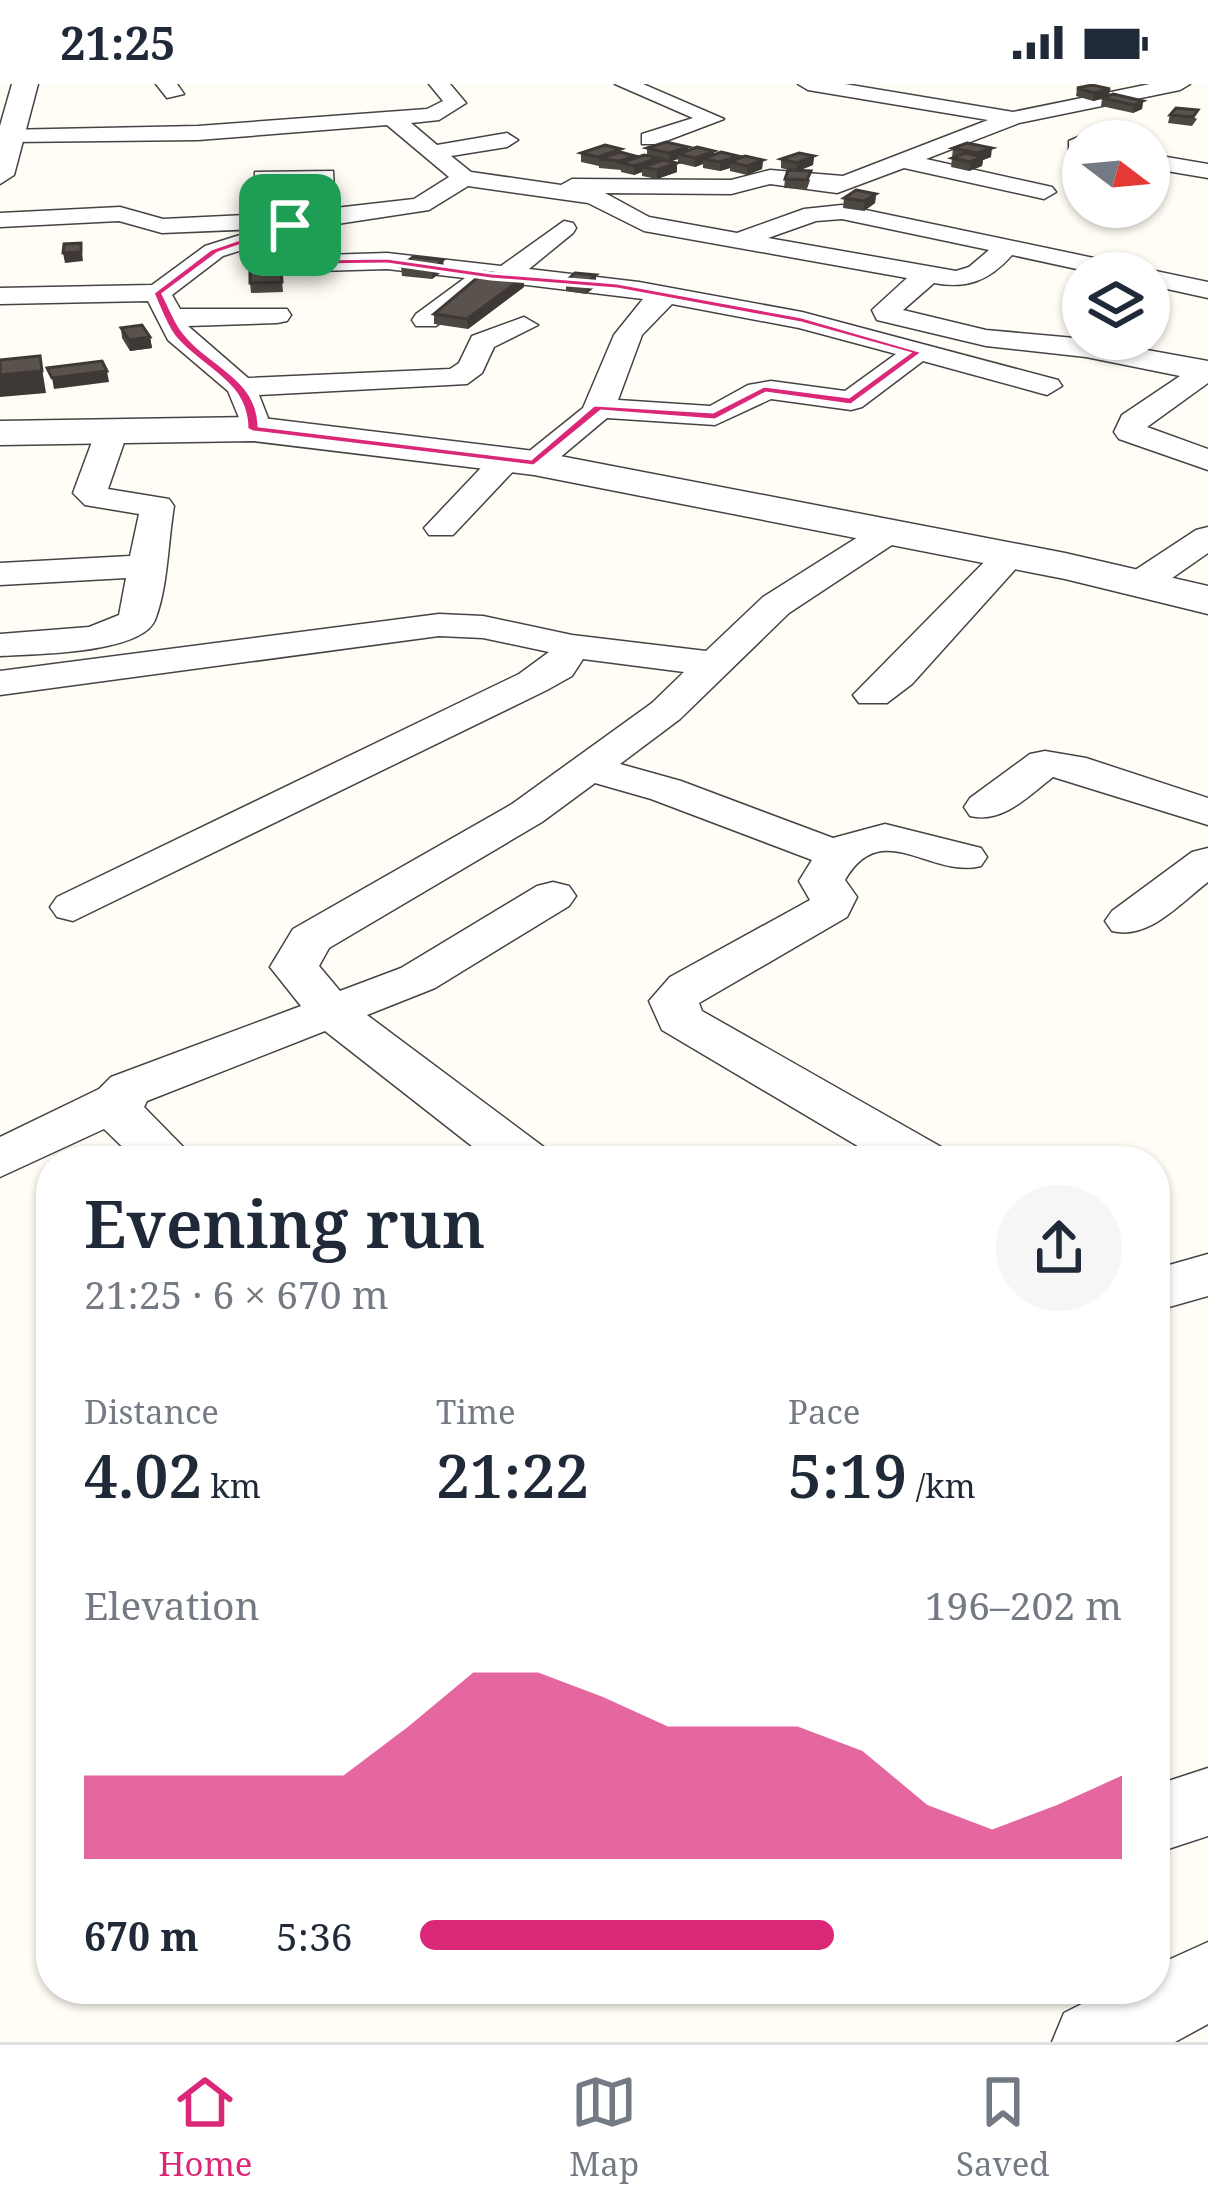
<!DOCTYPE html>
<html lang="en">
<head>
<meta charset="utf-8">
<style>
	body { margin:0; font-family:"Noto Serif",serif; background:#f6f6f7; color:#1f2937; height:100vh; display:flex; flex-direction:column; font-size:45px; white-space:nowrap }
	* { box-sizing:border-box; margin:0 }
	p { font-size:39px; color:#747a83 }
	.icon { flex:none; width:66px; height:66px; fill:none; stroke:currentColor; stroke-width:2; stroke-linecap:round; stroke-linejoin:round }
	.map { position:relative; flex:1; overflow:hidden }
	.details { position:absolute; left:36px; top:1062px; width:1134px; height:858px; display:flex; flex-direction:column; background:#fff; border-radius:48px; box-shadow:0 3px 9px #0004 }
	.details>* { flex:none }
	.needle { width:78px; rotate:106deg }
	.fabs { position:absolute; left:1062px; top:36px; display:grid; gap:24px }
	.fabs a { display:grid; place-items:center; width:108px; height:108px; border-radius:50%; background:#fff; box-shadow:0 3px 9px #0004; font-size:60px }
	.pin { position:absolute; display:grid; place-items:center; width:102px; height:102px; color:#fff; margin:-51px; border-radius:24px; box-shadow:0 6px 18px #0006 }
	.round { display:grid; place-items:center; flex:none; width:126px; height:126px; border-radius:63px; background:#f6f6f7 }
	.overview { display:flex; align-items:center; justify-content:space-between; height:204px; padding:0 48px }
	h1 { font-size:66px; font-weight:600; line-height:90px }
	.stats { display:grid; grid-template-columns:repeat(3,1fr); gap:18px; height:204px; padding:12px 48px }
	.stats div { display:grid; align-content:center }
	.stats b { font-size:60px; font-weight:600 }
	.stats small { font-size:33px; font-weight:400 }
	.stats p { font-size:33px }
	.chart { height:336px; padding:24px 48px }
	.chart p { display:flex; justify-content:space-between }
	.chart svg { width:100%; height:216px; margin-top:12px; fill:#db2777; opacity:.7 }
	ul { padding:0 48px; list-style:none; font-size:39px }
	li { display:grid; grid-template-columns:192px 144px 1fr; align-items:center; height:90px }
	li i { height:30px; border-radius:15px; background:#db2777 }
	.status { display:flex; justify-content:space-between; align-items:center; height:84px; padding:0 60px; background:#fff; direction:ltr }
	.status svg { height:33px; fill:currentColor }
	.menu { display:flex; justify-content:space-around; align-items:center; height:168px; border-top:3px solid #e0e1e3; background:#fff; font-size:33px; color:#747a83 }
	.menu a { display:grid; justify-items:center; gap:6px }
	.menu .on { color:#db2777 }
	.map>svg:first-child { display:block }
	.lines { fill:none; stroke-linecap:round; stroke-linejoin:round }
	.minor-casing { stroke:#444; stroke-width:3 }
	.tertiary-casing { stroke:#444; stroke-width:3 }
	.minor { fill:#fff; fill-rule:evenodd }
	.tertiary { fill:#fff; fill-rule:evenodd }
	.wall { fill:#4d4742 }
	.shaded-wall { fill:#3f3936 }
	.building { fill:#5a524d; stroke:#3f3936; stroke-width:3 }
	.route { fill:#db2777; stroke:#fff; stroke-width:3; fill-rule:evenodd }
</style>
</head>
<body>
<div class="status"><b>21:25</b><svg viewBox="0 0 49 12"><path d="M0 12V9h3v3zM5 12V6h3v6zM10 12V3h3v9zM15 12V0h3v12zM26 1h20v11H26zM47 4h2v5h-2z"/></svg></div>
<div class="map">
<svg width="1208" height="1958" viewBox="0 0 1208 1958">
	<rect width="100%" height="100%" fill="#fffdf5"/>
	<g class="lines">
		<g class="minor-casing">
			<g id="minor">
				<polygon points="156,0 177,0 184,10 167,14"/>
				<path d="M429,0h21l16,19 -27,17 -28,3 26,22 70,-12 11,7 -11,7 -56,9 20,16 90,13 11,-6 159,1 39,-10 73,6 145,-56 -180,-30 -10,-6h47l168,28 137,-28h40l-10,6 -161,33 -93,36 126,28 4,5 -12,7 -140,-31 -67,25 -67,-9 -39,10 -126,-1 44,24 88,16 67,-24 38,-4 366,77v16l-59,-13v-12h-54l-83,-18c-23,26 -45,34 -78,28l-31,27 83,20 100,9 122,22v22l-61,44 61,22v21l-89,-31 -5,-7 8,-17 58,-39 -94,-19 -100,-11 -109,-26 -5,-10 35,-32 -263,-47 -56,-28 -120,-17 -39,24 -118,18 13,27 63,-2 114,13 63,-45 9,2 3,5 -3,5 -44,36 110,13 163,30 256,68 4,6 -15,9 -124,-34 -61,46 -11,3 -80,-11 -56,26 -108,-7 -62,52 -11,3 -15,-8 -66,70h-24l-5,-7 72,-76 11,-3 15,8 61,-49 31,-73 29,-36 -149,-18 -58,45h-20l-4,-6 4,-6 49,-36 -78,-9 -68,2 -19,-9 -13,-26 -64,20 -51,39 8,14h107l4,6 -4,6 -10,2 -89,3 60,52 202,-9 9,-6 13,-27 52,-19 14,8 -44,22 -12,26 -15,11 -208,11 9,23 -15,9 -11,-2 -14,-34 -60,-51 -20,-39 -148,3v-16l152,-3 53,-39 54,-17 -97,4 -43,-12 -119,6v-14l120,-6 43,12 102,-5 22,6 23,-7 3,-30 -58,-1v-10l78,-1 2,37 79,-9 35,-22 -62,-52 -189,15 -187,2 -8,-2v-10l195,-4 229,-17 16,-8zM842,135l147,31 -20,17 -13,4 -188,-33 48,-17zM672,220l127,24 97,26 -51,37 -74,-10 -23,4 -38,21 -92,-6 24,-65z"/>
				<polygon points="615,0 643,0 724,35 658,60 642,60 642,50 693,34"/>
				<polygon points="1083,51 1093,57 1083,57 1083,72 1069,67 1069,57"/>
				<polygon points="1149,70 1208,80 1208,94 1149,84"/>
				<path d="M112,338l16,9 -20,58 61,10 5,7c-6,35 -6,81 -19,114 -14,34 -123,34 -155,36v-22l89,-7 30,-12 7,-37 -126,7v-22l130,-7 9,-42 -54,-9 -12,-12 23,-62z"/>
				<path d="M889,438l12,3 5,7 -5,7 -112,74 -109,106 -60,45 61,17 152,57 52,-14 96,24 6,9 -6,9c-51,13 -99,-50 -136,14l12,17 -10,20 -148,86 3,8 241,137 8,13h-68l-221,-131 -13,-29 21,-24 140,-77 -11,-19 13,-21 -161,-61 -56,-16 -53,39 -213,126 -10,18 21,25 61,-23 136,-82 16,-4 16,4 7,10 -7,10 -134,82 -68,27 178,133 8,13h-62l-166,-130 -178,70 -3,6 53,54h-60l-33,-32 -104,48v-40l99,-48 12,-12 190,-71 -31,-39 23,-38 219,-125 140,-101 32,-31 -101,-13 -11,17 -25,14 -474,231 -16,-4 -7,-10 7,-10 462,-223 30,-22 -66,-14 -44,-2 -439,59v-24l439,-57 44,2 89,19 134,16 57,-54 114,-72z"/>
				<polygon points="1208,443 1208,469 1152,508 1126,508 1121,500 1126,492 1196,446"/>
				<polygon points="1009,461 1021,465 1027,472 1021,479 912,600 887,619 859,619 853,611 997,465"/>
				<path d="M1045,667l41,7 122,40v27l-155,-48c-25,19 -50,47 -83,39l-6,-9 6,-9 60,-44z"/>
				<path d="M1208,764v34c-29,22 -59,58 -96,49l-7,-10 7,-10 80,-59z"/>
				<polygon points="1208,1170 1208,1212 1155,1227 1155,1185"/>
				<polygon points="1208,1684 1208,1752 1165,1766 1155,1763 1155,1695 1165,1698"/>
				<polygon points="1208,1858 1208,1940 1175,1958 1052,1958 1064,1929 1111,1905 1155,1905 1155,1882"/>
			</g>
		</g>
		<g class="tertiary-casing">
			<g id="tertiary">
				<polygon points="12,0 38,0 14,91 0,100 0,42"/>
				<polygon points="253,333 534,367 1065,469 1208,502 1208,530 1065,495 534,391 253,357 0,361 0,337"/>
			</g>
		</g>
		<use href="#minor" class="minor"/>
		<use href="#tertiary" class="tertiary"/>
	</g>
	<g class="wall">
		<polygon points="1077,4 1143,17 1142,25 1133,29 1101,22 1102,15 1093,17 1076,12"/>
		<polygon points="1176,24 1197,35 1192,42 1168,39 1170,31"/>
		<polygon points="688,63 688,67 714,67 714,71 738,75 763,76 762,85 747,91 730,87 730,84 720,87 703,84 703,80 695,83 678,79 678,75 671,77 677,88 657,95 642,92 642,88 634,91 621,88 621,86 599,84 599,82 581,78 581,69 621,68 635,74 647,71 647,64"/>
		<polygon points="953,64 991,73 983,76 982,82 969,87 951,83"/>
		<polygon points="814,72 813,81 799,86 810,96 807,105 784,104 785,95 789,86 781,84 781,75"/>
		<polygon points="876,110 875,119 864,127 843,124 844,114"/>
		<polygon points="443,176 444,186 432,195 402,192 401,182"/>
		<polygon points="281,186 283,208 251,209 250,199 259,187"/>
		<polygon points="596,191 596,202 586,210 566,207 566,197"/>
		<polygon points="524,203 468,245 434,240 434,230"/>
		<polygon points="121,244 150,253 152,264 130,267 122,254"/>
	</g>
	<g class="shaded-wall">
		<polygon points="1110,5 1109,13 1093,17 1094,9"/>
		<polygon points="1143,17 1142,25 1133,29 1134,21"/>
		<polygon points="688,63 687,72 678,70 678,75 669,78 669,69"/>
		<polygon points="992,64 991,73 983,76 982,82 969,87 970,78 977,75 977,69"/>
		<polygon points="714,67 714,76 703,75 703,80 695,83 695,74"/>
		<polygon points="738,72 738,80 730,78 730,84 720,87 720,78"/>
		<polygon points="814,72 813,81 796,88 797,79"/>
		<polygon points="658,74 658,83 642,83 642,88 634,91 634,82"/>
		<polygon points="763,76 762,85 747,91 747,82"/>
		<polygon points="677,79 677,88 657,95 657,86"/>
		<polygon points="876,110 875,119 864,127 864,117"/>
		<polygon points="81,159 83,177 65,179 63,169"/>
		<polygon points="443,176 444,186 432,195 432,185"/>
		<polygon points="596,191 596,202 586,210 586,199"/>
		<polygon points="524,193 524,203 468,245 467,235"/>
		<polygon points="150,253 152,264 130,267 129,256"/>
		<polygon points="40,272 46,309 0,313 0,291"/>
		<polygon points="107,287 109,298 54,305 52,294"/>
	</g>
	<g class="building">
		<polygon points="1092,1 1110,5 1094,9 1077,4"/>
		<polygon points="1113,10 1143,17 1134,21 1103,14"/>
		<polygon points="1176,24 1198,26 1193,33 1170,31"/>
		<polygon points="666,58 688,63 669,69 647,64"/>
		<polygon points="967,59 992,64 977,69 953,64"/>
		<polygon points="605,61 621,65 598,73 581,69"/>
		<polygon points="697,63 714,67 695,74 678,70"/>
		<polygon points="620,68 635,72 620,77 599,75"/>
		<polygon points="721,68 738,72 720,78 703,75"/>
		<polygon points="799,69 814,72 797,79 781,75"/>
		<polygon points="965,69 983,73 970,78 952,74"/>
		<polygon points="644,71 658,74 634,82 621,79"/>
		<polygon points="745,72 763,76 747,82 730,78"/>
		<polygon points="663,76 677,79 657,86 642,83"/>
		<polygon points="788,86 811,87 807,96 785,95"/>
		<polygon points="856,106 876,110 864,117 844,114"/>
		<polygon points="81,159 81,168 63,169 64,160"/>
		<polygon points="413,173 443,176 432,185 401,182"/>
		<polygon points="259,179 259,187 281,186 282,198 250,199 250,180"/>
		<polygon points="484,188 524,193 467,235 434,230"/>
		<polygon points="575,189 596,191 586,199 566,197"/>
		<polygon points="142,241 150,253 129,256 121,244"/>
		<polygon points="40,272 42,287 0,291 0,276"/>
		<polygon points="102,277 107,287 52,294 47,284"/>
	</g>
	<path class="route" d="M290,138l21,17 7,20 69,-1 104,15 126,10 185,34 121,35 -72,53 -85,-12 -51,27 -114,-9 -67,55 -281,-34 -6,-3c0,-49 -47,-60 -73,-93 -9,-12 -15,-30 -21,-43l58,-44zM288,145l15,13 11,23 73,-1 104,15 126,10 184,34 108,30 -60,44 -85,-11 -51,26 -119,-7 -63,54 -272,-33c-1,-50 -54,-62 -78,-97 -7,-10 -12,-24 -18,-35l55,-41z"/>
</svg>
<div class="fabs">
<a><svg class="needle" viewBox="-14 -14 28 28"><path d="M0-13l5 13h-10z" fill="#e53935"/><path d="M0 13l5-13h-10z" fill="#747a83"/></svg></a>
<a><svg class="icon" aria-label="layers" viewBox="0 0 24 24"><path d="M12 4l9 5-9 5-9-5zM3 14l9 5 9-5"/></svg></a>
</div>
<div class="pin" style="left:290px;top:141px;background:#1e9e55"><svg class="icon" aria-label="arrive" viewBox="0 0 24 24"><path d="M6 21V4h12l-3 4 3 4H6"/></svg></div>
<section class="details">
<div class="overview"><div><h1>Evening run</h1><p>21:25 · 6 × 670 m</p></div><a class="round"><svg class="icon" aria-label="share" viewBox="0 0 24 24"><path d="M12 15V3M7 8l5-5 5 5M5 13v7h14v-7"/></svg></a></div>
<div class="stats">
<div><p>Distance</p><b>4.02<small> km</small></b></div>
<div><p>Time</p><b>21:22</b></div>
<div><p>Pace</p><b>5:19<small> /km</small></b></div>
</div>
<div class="chart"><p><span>Elevation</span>196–202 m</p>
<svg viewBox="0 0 160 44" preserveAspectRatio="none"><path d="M0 44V27L10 27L20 27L30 27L40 27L50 17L60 6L70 6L80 11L90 17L100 17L110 17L120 22L130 33L140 38L150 33L160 27V44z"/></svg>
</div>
<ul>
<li><b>670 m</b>5:36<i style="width:59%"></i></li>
</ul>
</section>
</div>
<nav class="menu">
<a class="on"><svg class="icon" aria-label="home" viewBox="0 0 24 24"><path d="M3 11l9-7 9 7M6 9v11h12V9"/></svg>Home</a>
<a><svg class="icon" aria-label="map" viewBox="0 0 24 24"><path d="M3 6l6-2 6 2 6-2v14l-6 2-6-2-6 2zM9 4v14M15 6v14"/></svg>Map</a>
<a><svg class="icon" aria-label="saved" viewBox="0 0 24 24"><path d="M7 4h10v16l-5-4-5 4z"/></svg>Saved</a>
</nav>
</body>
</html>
